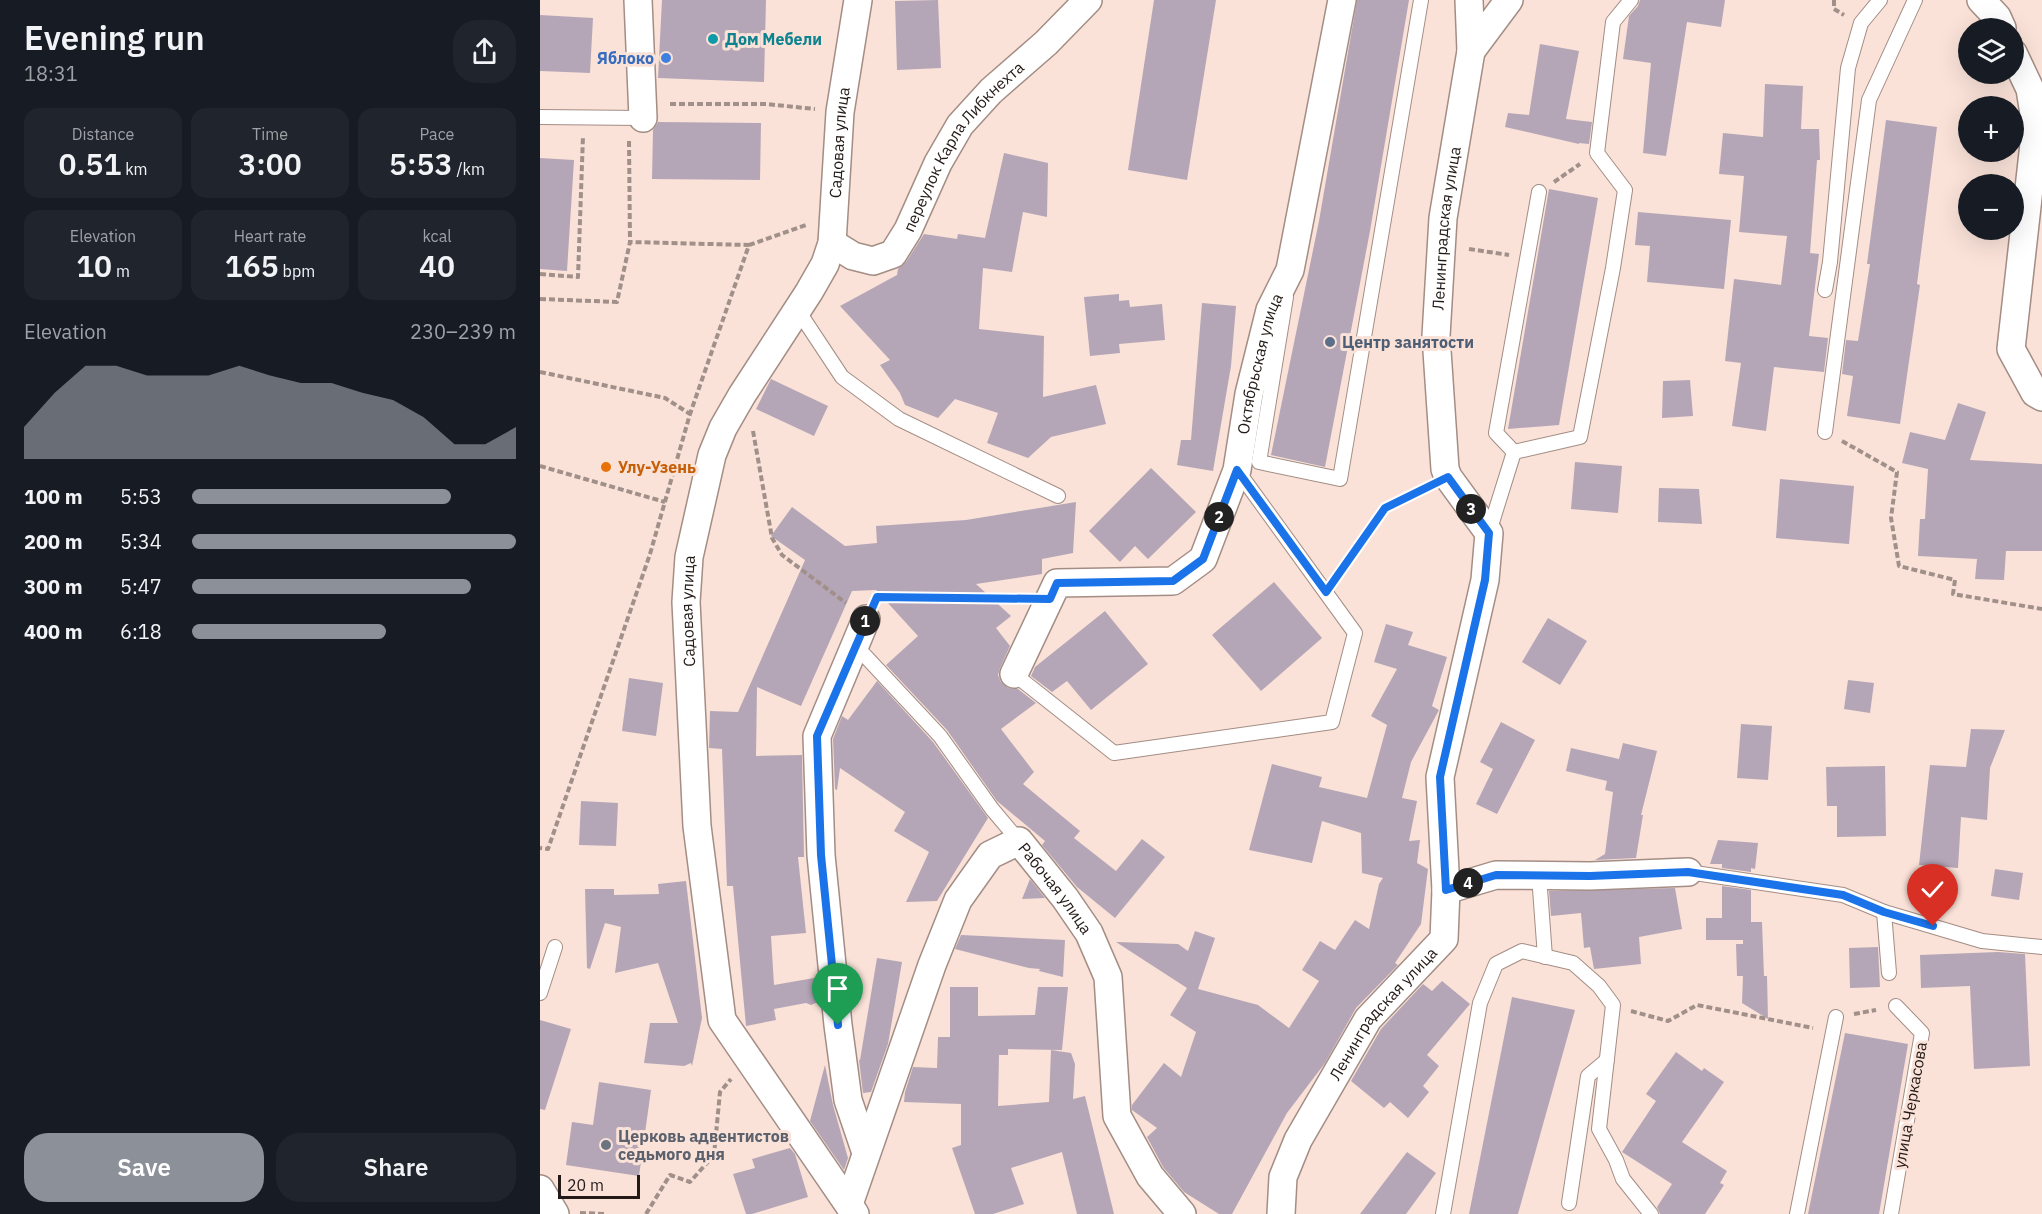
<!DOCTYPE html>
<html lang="en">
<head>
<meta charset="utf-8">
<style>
	body { margin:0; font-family:"IBM Plex Sans",sans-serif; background:#20242c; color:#f1f3f6; height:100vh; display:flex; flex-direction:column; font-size:22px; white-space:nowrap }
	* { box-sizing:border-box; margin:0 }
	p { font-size:20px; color:#9ea1a6 }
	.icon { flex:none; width:33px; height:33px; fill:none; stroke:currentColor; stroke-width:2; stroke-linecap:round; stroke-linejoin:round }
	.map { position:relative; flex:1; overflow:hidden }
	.sheet { display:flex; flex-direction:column; background:#171b24; width:540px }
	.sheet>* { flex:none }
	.fabs { position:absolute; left:1418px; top:18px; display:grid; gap:12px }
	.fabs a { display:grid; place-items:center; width:66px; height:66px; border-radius:50%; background:#171b24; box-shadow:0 6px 24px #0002; font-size:30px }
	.scale { position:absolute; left:18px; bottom:15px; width:82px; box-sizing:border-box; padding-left:6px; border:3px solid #231a17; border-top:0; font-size:16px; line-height:21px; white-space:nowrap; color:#231a17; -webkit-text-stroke:4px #fae2d8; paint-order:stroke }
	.pin { position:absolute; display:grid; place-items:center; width:51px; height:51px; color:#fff; margin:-62px -26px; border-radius:50% 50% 50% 0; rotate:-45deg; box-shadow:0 0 6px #0007 }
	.pin .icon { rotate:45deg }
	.km { position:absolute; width:30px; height:30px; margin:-15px; border-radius:50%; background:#222; color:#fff; font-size:16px; line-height:30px; text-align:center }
	.round { display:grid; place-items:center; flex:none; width:63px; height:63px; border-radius:24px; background:#20242c }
	.head { display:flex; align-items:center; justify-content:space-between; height:102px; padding:0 24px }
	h1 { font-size:33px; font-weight:600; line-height:45px }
	.stats { display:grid; grid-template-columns:repeat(3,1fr); gap:9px; height:102px; padding:6px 24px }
	.stats div { display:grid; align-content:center; border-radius:15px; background:#20242c; text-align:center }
	.stats b { font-size:30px; font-weight:600 }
	.stats small { font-size:16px; font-weight:400 }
	.stats p { font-size:16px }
	.chart { height:168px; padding:12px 24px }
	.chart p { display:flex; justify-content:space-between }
	.chart svg { width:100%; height:108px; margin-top:6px; fill:#8c9099; opacity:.7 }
	.cta { display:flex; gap:12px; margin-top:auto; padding:12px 24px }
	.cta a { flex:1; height:69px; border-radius:24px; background:#8c9099; color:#fff; font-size:24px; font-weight:600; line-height:69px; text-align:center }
	.cta a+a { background:#20242c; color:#f1f3f6 }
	ul { padding:0 24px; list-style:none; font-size:20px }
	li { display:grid; grid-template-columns:96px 72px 1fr; align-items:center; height:45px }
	li i { height:15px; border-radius:8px; background:#8c9099 }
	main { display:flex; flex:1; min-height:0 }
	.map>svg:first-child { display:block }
	.building { fill:#b5a6b7 }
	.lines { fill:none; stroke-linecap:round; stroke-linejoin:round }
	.service-casing { stroke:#a38d84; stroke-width:16 }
	.minor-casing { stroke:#a38d84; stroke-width:30 }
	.path { stroke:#a19089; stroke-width:4; stroke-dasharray:6 3; stroke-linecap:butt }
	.service { stroke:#fff; stroke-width:14 }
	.minor { stroke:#fff; stroke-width:27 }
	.route-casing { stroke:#fff; stroke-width:12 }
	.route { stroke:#1a73e8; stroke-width:8 }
	.culture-dot { fill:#0f9aa8; stroke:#fae2d8; stroke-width:2 }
	.shop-dot { fill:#3f7fe0; stroke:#fae2d8; stroke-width:2 }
	.service-dot { fill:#5c6f8a; stroke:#fae2d8; stroke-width:2 }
	.food-dot { fill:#e8710a; stroke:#fae2d8; stroke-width:2 }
	.worship-dot { fill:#6b7280; stroke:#fae2d8; stroke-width:2 }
	.labels { text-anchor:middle; stroke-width:6; stroke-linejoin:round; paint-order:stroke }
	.culture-label { font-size:16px; font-weight:bold; fill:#0d838f; stroke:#fae2d8; text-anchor:start }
	.shop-label { font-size:16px; font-weight:bold; fill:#366cbe; stroke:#fae2d8; text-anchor:end }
	.street-label { font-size:16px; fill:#231a17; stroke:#fae2d8 }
	.service-label { font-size:16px; font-weight:bold; fill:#4e5e75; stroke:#fae2d8; text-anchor:start }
	.food-label { font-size:16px; font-weight:bold; fill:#c56008; stroke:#fae2d8; text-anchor:start }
	.worship-label { font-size:16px; font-weight:bold; fill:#5b616d; stroke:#fae2d8; text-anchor:start }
</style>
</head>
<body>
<main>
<section class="sheet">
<div class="head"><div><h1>Evening run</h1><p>18:31</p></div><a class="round"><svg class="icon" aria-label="share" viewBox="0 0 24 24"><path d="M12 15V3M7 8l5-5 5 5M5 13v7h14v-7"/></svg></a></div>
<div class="stats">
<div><p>Distance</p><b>0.51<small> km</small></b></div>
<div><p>Time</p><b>3:00</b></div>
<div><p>Pace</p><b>5:53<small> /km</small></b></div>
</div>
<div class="stats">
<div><p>Elevation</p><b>10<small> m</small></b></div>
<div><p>Heart rate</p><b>165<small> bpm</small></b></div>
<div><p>kcal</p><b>40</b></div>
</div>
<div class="chart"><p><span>Elevation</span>230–239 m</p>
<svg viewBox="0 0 160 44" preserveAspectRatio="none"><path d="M0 44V31L10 17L20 6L30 6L40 10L50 10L60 10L70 6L80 10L90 13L100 13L110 17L120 20L130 27L140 38L150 38L160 31V44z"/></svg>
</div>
<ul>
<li><b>100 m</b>5:53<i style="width:80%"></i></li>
<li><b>200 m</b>5:34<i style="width:100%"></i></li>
<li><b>300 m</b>5:47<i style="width:86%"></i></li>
<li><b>400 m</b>6:18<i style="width:60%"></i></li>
</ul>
<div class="cta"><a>Save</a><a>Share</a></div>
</section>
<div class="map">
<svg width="1502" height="1214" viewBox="0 0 1502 1214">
	<rect width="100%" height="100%" fill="#fae2d8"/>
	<g class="building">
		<polygon points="122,0 226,0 224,82 118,78"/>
		<polygon points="398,0 401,68 357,70 355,1"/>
		<polygon points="614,0 676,0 647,180 588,170"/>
		<polygon points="817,0 869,0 830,231 785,467 731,455 779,221"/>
		<polygon points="1100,0 1185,0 1181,27 1147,22 1126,156 1103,153 1111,63 1083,59 1089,16 1098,6"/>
		<polygon points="0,15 53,18 50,73 0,71"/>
		<polygon points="1000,44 1039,51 1026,119 1052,122 1049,144 1039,143 1039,144 965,127 968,113 989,115"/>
		<polygon points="1225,84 1263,86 1261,129 1279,129 1280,160 1277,160 1270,253 1279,254 1269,336 1288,338 1284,372 1234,367 1226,431 1192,426 1201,363 1185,361 1194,279 1241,285 1247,236 1199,232 1204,176 1179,174 1183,133 1223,137"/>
		<polygon points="1346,120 1397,127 1377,284 1380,285 1360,424 1307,416 1313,376 1302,374 1306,340 1318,341 1330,264 1327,264"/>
		<polygon points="118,122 221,123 220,180 112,179 113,130"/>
		<polygon points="464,153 508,163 507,217 483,212 472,272 443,268 439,329 504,336 503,397 556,385 566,424 511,437 488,458 447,443 458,413 415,399 398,418 365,405 360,393 340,365 350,360 300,306 357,275 358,269 366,262 384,234 417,239 418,234 445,238"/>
		<polygon points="0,158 34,160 27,271 0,269"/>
		<polygon points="1009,189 1058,198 1019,425 968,429"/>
		<polygon points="1098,212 1191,220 1184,289 1107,282 1110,246 1095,245"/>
		<polygon points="579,294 579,301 589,300 590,307 622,304 625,340 579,344 580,353 550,356 544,297"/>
		<polygon points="662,303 696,306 691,366 673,471 637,465 641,440 651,440"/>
		<polygon points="231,379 288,406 274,436 216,409"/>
		<polygon points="1150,380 1153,416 1122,418 1123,381"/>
		<polygon points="1418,403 1446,412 1430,460 1502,464 1502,551 1466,551 1464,580 1435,579 1437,559 1378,556 1380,519 1385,519 1388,469 1362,463 1370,432 1405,440"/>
		<polygon points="1035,462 1082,466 1078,513 1031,509"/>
		<polygon points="611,468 656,512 608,559 595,546 580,562 549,531"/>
		<polygon points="1240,479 1314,486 1309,544 1236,538"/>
		<polygon points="1119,488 1159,489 1162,524 1118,522"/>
		<polygon points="536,502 533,553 502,559 502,574 436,584 471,616 456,628 470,646 460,668 458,675 461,682 468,688 478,689 496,703 461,729 494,772 483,784 540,831 534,838 576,871 602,839 625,857 575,918 537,887 502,845 505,841 457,801 407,730 346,665 378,636 336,590 312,591 261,706 217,687 216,756 262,755 264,857 258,857 266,933 231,936 234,985 274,978 278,979 280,1001 271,1005 266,1003 234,1009 236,1020 206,1026 193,886 187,886 182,749 169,748 170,711 198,712 265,560 231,536 252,507 305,546 337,543 336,526 426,520"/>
		<polygon points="734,582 782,638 721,691 672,635"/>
		<polygon points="565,611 608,664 551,710 527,681 512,692 491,676 495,667"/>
		<polygon points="1008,618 1047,641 1020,685 982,662"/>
		<polygon points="846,624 873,632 868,645 907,657 892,706 899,710 871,762 862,798 877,801 869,841 880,840 877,863 888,869 881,924 855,963 858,965 816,1008 785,1063 747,1113 692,1214 679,1214 644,1192 623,1167 607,1137 617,1128 592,1110 592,1105 624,1063 641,1077 656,1032 630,1015 647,988 576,942 638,944 648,951 655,931 675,938 658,989 718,1005 749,1028 779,981 762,970 780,941 795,950 815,920 829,929 839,884 843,878 822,873 821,833 782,821 772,863 709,850 732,764 782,777 779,787 827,798 847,725 831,716 857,669 834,662"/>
		<polygon points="89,678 123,683 116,736 82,731"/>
		<polygon points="1308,680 1334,683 1330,713 1304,709"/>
		<polygon points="337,681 393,742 448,818 397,901 366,902 389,852 354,831 365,812 300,768 297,790 295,789 293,739 302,716 308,720"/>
		<polygon points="961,722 995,740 957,814 936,804 953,769 940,762"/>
		<polygon points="1201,724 1232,726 1228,780 1197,778"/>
		<polygon points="1431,729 1465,730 1450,768 1447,820 1421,817 1418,868 1379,865 1390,765 1426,767"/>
		<polygon points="1083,743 1117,751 1101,815 1103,815 1096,858 1055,860 1065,854 1073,792 1065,790 1067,781 1026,771 1031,748 1079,759"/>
		<polygon points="1345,766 1346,836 1297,837 1297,806 1287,806 1286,767"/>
		<polygon points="41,801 78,803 76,846 39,845"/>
		<polygon points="1178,840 1218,843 1215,869 1211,868 1211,872 1182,868 1182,864 1170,864"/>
		<polygon points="1455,869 1483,873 1479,900 1451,896"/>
		<polygon points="490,879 505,898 482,899"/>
		<polygon points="146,881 162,1018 152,1066 151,1063 144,1066 104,1063 110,1023 138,1023 118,963 75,973 81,927 65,923 50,969 47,968 45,889 74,889 74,895 119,894 118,884"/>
		<polygon points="1182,886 1211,890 1211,922 1222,922 1224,976 1227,976 1228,1019 1202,1003 1203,976 1197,976 1196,944 1203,944 1203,940 1166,940 1166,918 1182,918"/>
		<polygon points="1135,888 1142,929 1099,937 1101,964 1054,969 1050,947 1044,948 1041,913 1011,916 1009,891"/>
		<polygon points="421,935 525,940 523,977 499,971 500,969 489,968 415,949"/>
		<polygon points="1338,947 1340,987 1310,988 1309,948"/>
		<polygon points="1458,952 1485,954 1490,1066 1434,1069 1430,986 1381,988 1380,955"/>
		<polygon points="337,958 362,962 348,1044 331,1092 323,1093 319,1060 320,1060"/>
		<polygon points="902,981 930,1004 887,1055 899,1066 883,1086 889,1092 868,1118 850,1102 844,1108 811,1081 841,1029 883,984 892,991"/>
		<polygon points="410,987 438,987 438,1016 495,1015 498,987 528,987 522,1050 468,1049 468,1055 459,1055 458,1106 509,1102 511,1050 531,1053 535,1064 533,1099 545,1096 574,1214 537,1214 522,1152 471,1168 484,1204 453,1214 435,1214 412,1148 421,1145 421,1104 364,1102 365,1092 373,1067 397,1068 398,1037 410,1037"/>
		<polygon points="972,997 1035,1010 978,1214 929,1214"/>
		<polygon points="0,1020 31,1029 5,1110 0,1109"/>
		<polygon points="1305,1033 1368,1044 1339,1214 1268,1214"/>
		<polygon points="1136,1052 1162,1071 1164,1068 1184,1082 1142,1142 1187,1171 1180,1183 1184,1185 1165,1214 1120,1214 1117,1207 1132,1184 1082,1152 1116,1101 1106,1094"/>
		<polygon points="285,1065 293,1105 308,1158 304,1170 270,1121"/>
		<polygon points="59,1082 111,1090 99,1176 26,1165 32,1122 53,1125"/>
		<polygon points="250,1148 255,1154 268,1197 212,1214 206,1214 193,1174 215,1168 212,1159"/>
		<polygon points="867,1152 896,1173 866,1214 820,1214"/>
	</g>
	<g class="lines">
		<g class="service-casing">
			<g id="service">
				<polyline points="0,117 103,118"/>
				<polyline points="1285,290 1290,262 1308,68 1321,23 1340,0"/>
				<polyline points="746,297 719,462 800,479 881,0"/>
				<polyline points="257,309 302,377 359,419 518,496"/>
				<polyline points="1285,432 1329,100 1375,0"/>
				<polyline points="974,452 956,433 999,192"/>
				<polyline points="949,532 974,452 1040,437 1073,268 1085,190 1057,153 1073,22 1091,0"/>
				<polyline points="315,645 400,736 452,809 479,841"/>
				<polyline points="474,674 574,753 792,722 815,633 697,470"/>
				<polyline points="1148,872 1303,895 1344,912 1442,941 1502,947"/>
				<polyline points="999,875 1005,957"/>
				<polyline points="1344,912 1349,973"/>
				<polyline points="0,993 15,947"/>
				<polyline points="1029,1203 1048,1076 1067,1060"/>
				<polyline points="903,1214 940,1003 956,964 982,951 1033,963 1059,986 1073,1005 1059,1129 1076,1160 1083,1179 1111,1214"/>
				<polyline points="1257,1214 1296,1017"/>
				<polyline points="1351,1214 1382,1033 1356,1006"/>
			</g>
		</g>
		<g class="minor-casing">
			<g id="minor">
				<polyline points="98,0 103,118"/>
				<polyline points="1441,0 1457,17 1462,28"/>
				<polyline points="931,51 969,0"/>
				<polyline points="1473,53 1490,89 1496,126 1471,349 1495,393 1502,397"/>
				<path id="s1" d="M292,243l21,13 20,5 20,-7 15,-24 30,-67 22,-38 31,-34 55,-48 42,-43"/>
				<path id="s2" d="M474,674l43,-91 116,-2 30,-22 34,-89 12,-76 21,-84 20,-40 52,-270"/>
				<polyline points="906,890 956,875 1050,876 1148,872"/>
				<polyline points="326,1153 308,1100 298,1025 281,855 277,736 326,619"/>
				<polyline points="0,1189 15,1214"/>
				<path id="s3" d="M309,1204l83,-239 26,-65 32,-45 29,-14 46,57 24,35 19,44 9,139 33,60 32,38"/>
				<path id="s4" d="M315,1214l-133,-194 -25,-194 -11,-224 3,-45 23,-102 11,-27 19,-33 67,-103 16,-28 7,-21 8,-131 18,-112"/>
				<path id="s5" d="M741,1214l2,-37 15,-37 70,-121 76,-80 2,-49 -6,-113 45,-197 4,-47 -41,-56 -3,-8 -9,-133 7,-118 28,-167 -2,-51"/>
			</g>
		</g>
		<g class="path">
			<polyline points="1294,0 1294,9 1304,15"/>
			<polyline points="130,104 226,104 275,109"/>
			<polyline points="89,141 90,242"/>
			<polyline points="1014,182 1040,164"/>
			<polyline points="209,245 266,225"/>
			<polyline points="929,249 969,255"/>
			<polyline points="0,274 38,277 43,136"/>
			<polyline points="0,299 77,302 90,242 209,245 150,414"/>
			<polyline points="0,372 125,398 150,414 110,554 8,849 0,848"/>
			<polyline points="213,431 232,538 242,555 306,603"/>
			<polyline points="1302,441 1357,472 1351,518 1359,566 1415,580 1413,594 1502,609"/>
			<polyline points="0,466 125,502"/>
			<polyline points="798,575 845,508 883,489"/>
			<polyline points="342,597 479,599"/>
			<polyline points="1091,1011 1128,1021 1157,1005 1273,1028"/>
			<polyline points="1314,1014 1336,1010"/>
			<polyline points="40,1213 66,1214"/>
			<polyline points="106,1214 130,1175 150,1182 174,1155 180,1092 191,1079"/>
		</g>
		<use href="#service" class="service"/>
		<use href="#minor" class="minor"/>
	</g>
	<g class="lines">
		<g class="route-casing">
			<polyline id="route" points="298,1025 281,855 277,736 337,597 510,599 517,583 633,581 663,559 697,470 786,592 845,508 908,477 949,533 945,580 900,777 906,890 956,875 1050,876 1148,872 1303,895 1344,912 1393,926"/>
		</g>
		<use href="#route" class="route"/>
	</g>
	<circle class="culture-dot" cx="173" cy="39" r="6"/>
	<circle class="shop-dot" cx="126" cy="58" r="6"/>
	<circle class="service-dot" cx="790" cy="342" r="6"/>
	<circle class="food-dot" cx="66" cy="467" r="6"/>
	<circle class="worship-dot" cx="66" cy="1145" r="6"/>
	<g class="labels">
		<g class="culture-label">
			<text x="185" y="45">Дом Мебели</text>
		</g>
		<g class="shop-label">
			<text x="114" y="64">Яблоко</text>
		</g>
		<g class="street-label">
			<text dy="6" stroke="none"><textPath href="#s4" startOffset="1150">Садовая улица</textPath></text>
			<text dy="6" stroke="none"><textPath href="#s1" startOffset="196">переулок Карла Либкнехта</textPath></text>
			<text dy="6" stroke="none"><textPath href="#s5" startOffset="1058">Ленинградская улица</textPath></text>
			<text dy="6" stroke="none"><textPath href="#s2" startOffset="458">Октябрьская улица</textPath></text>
			<text dy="6" stroke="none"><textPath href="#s4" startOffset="646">Садовая улица</textPath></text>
			<text dy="6" stroke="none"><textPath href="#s3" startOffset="470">Рабочая улица</textPath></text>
			<text dy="6" stroke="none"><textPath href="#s5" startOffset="230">Ленинградская улица</textPath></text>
			<text transform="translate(1370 1105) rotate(-80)" y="6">улица Черкасова</text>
		</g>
		<g class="service-label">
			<text x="802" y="348">Центр занятости</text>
		</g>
		<g class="food-label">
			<text x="78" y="473">Улу-Узень</text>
		</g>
		<g class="worship-label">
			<text x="78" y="1142">Церковь адвентистов<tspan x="78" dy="18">седьмого дня</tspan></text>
		</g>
	</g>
</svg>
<div class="fabs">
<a><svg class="icon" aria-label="layers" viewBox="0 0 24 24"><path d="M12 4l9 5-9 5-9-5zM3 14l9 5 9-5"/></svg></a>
<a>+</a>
<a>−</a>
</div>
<div class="scale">20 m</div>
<div class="pin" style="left:298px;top:1025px;background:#1e9e55"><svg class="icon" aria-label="arrive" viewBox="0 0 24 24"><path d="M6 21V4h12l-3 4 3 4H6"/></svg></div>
<div class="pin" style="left:1393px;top:926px;background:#d93025"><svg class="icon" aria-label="check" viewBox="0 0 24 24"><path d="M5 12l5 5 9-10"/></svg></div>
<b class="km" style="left:325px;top:621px">1</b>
<b class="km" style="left:679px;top:517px">2</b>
<b class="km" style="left:931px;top:509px">3</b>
<b class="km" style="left:928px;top:883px">4</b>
</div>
</main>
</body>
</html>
